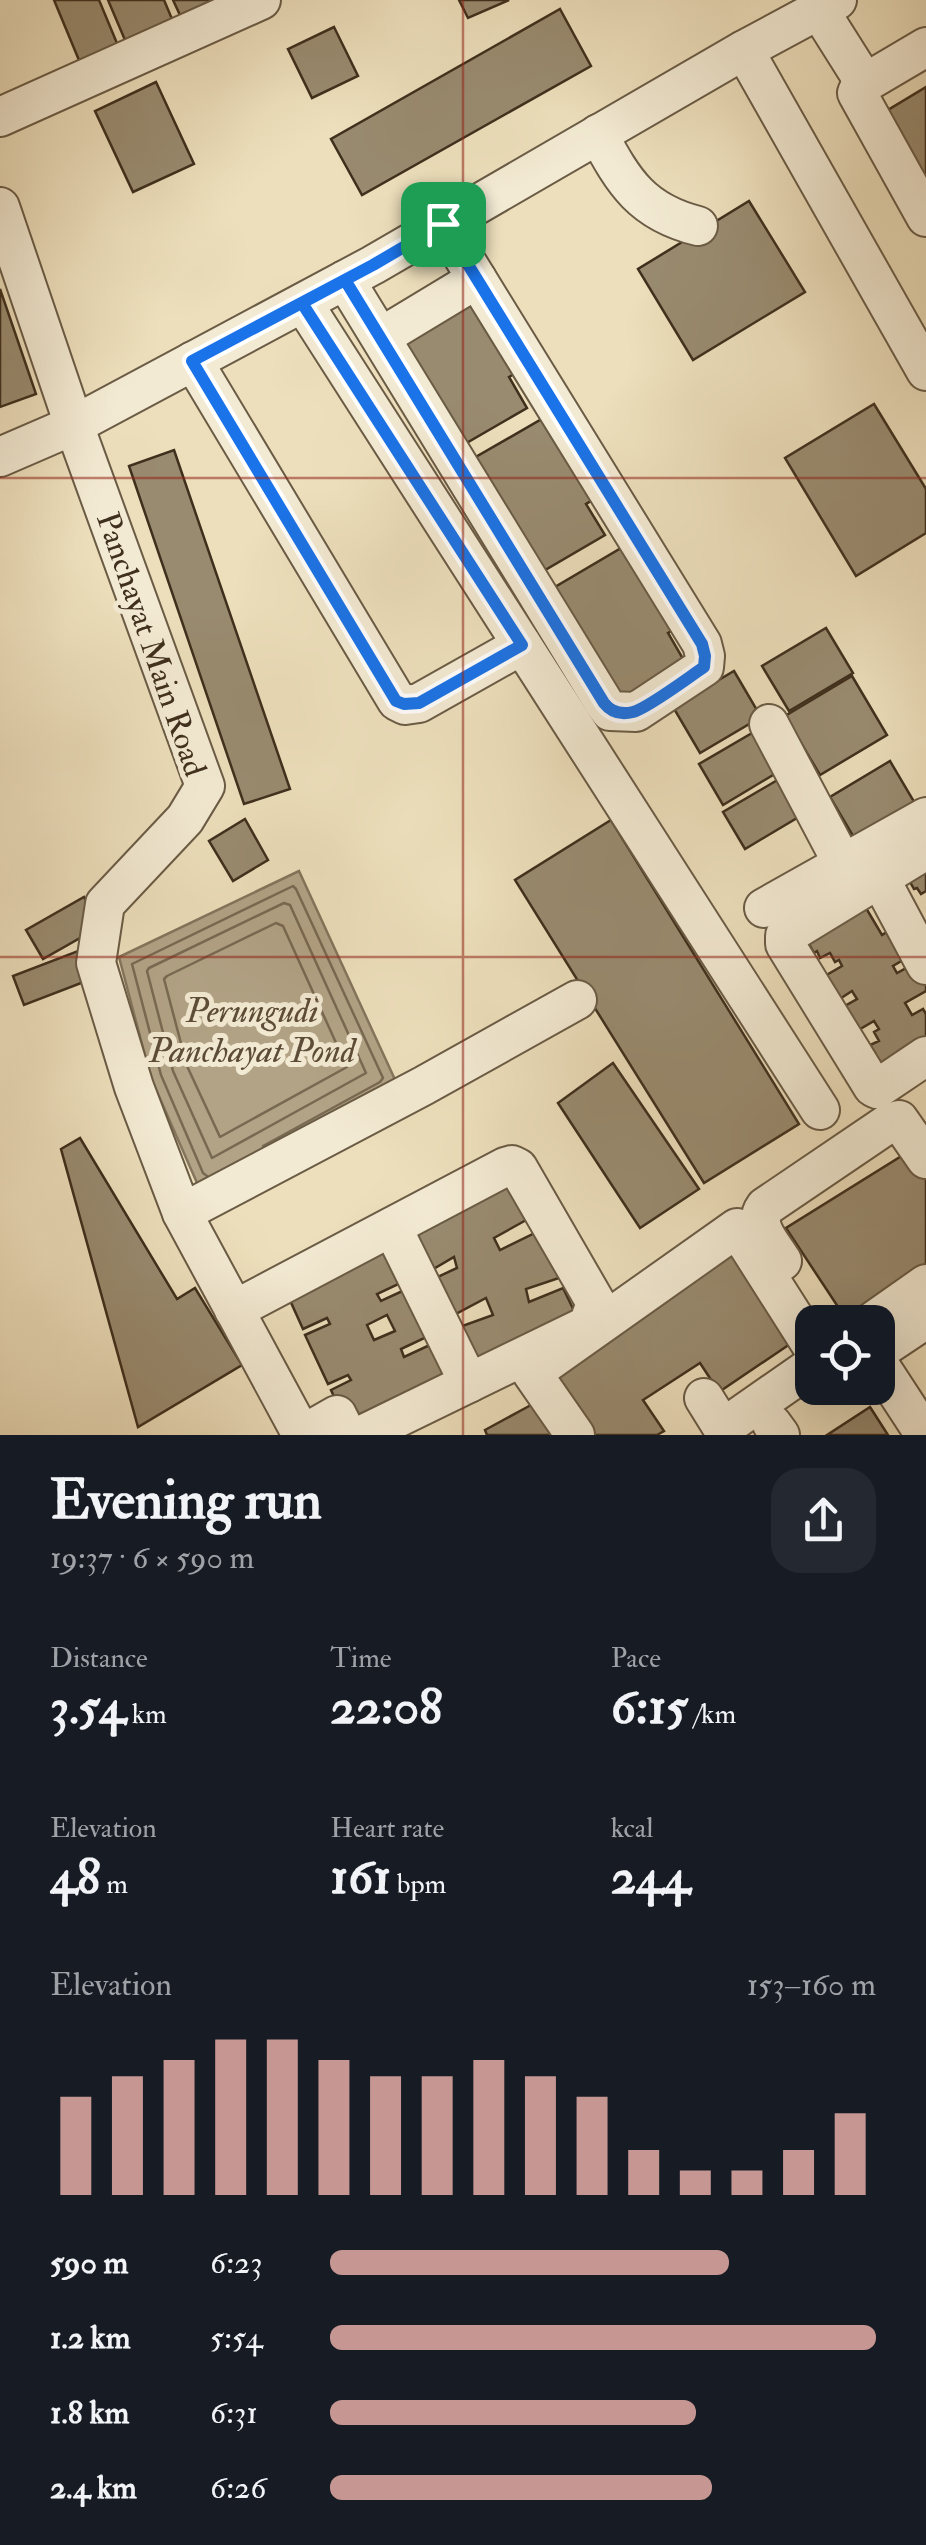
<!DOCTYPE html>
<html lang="en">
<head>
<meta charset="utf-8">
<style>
	body { margin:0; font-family:"IM FELL Double Pica",serif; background:#242831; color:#f1f3f6; height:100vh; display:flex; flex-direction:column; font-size:38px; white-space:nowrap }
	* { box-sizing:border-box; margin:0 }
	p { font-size:32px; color:#9ea1a6 }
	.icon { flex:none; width:55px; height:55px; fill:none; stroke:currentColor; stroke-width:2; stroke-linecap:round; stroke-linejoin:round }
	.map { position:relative; height:1435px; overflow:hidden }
	.side { display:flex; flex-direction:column; background:#171b24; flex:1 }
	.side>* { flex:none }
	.fabs { position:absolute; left:795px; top:1305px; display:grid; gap:20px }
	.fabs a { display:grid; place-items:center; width:100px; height:100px; border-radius:20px; background:#171b24; box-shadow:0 10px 40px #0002; font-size:50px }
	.pin { position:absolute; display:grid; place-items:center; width:85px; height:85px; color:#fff; margin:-42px; border-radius:20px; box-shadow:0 5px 15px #0006 }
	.round { display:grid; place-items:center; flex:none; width:105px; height:105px; border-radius:30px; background:#242831 }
	.summary { display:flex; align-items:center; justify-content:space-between; height:170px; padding:0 50px }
	h1 { font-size:55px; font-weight:800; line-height:75px }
	.figures { display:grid; grid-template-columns:repeat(3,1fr); gap:15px; height:170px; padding:10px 50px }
	.figures div { display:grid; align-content:center }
	.figures b { font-size:50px; font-weight:800 }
	.figures small { font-size:28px; font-weight:400 }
	.figures p { font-size:28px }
	.chart { height:280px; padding:20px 50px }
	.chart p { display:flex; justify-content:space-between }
	.chart svg { width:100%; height:180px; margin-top:10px; stroke:#c59692; stroke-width:6 }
	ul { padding:0 50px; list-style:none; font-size:32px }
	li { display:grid; grid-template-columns:160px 120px 1fr; align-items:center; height:75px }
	li i { height:25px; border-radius:12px; background:#c59692 }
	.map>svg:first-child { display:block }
	.water { fill:#b2a386; stroke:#84755c; stroke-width:2.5 }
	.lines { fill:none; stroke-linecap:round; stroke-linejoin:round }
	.shore { stroke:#786952; stroke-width:2.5 }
	.building { fill:#998b70; stroke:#3f2f1d; stroke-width:2.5; fill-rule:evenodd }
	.minor-casing { stroke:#6a5b45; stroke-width:42 }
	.minor { stroke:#f3ead3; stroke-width:38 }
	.route-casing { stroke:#fff; stroke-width:20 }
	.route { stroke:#1a73e8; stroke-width:12 }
	.grid { fill:none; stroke:#8f2418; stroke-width:2.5; stroke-opacity:0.55 }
	.labels { text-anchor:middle; stroke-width:10; stroke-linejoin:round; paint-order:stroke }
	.street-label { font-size:32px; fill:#3f2f1d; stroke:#f3ead3 }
	.water-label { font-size:35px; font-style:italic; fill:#5c4c37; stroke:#f3ead3 }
</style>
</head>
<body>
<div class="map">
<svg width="926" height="1435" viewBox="0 0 926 1435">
	<rect width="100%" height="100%" fill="#eddfbc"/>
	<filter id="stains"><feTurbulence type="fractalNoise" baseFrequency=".002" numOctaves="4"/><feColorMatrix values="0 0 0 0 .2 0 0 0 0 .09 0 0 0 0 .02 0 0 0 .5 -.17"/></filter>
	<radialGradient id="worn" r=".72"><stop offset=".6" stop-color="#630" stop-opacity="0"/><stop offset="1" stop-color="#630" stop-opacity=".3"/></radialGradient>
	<polygon class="water" points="299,871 397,1084 201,1192 151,1078 119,957"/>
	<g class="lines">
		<g class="shore">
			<polygon points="284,903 290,905 366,1073 212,1158 173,1071 147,971 149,968"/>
			<polygon points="276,923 283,926 347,1067 220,1137 187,1066 164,979 167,976"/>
			<polyline points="207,1176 203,1173 161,1075 132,964 293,886 296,889 383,1078 380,1082 263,1146"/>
		</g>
	</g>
	<g class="building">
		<polygon points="54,0 99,0 119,48 81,65"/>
		<polygon points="108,0 164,0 172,19 125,40"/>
		<polygon points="173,0 214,0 180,15"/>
		<polygon points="459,0 509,0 468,18"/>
		<polygon points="560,9 591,66 362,195 331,139"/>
		<polygon points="334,27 358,76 312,98 288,49"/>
		<polygon points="156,82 194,164 133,192 95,111"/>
		<polygon points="926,87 926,205 873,119"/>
		<polygon points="749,201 805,292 693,360 638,269"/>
		<polygon points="469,288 524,368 509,377 527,408 463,445 396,331"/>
		<polygon points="0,289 36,394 0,407"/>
		<polygon points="874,404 926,489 926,533 856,576 785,458"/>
		<polygon points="547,416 601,495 586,504 605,535 540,573 474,458"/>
		<polygon points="174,450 290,789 244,804 129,466"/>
		<polygon points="628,544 683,624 668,633 686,664 622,702 555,587"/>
		<polygon points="826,628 853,673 789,711 762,666"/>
		<polygon points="734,671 761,717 700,753 673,707"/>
		<polygon points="852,676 887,735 820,775 785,716"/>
		<polygon points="759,729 783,769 723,805 699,764"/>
		<polygon points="890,761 916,805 856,841 830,797"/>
		<polygon points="786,775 807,812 745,849 723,812"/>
		<polygon points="245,819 268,860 233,881 209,841"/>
		<polygon points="611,820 799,1124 704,1183 515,880"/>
		<polygon points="926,861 926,891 921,894 917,888 914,889 905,873"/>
		<polygon points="84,897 101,926 43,959 26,930"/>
		<polygon points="863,903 882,935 895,927 915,953 893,966 897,973 919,961 926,973 926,991 905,1003 912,1015 923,1009 926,1014 926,1038 876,1067 870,1056 875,1053 870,1045 879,1041 874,1032 879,1029 874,1021 850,1035 836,1011 857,999 852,991 832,1004 818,980 842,966 839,960 835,962 830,953 820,958 817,951 814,953 805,937"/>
		<polygon points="78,951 89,980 24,1005 13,976"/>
		<polygon points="613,1063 699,1189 640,1228 558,1103"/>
		<polygon points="80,1138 177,1299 195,1288 242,1365 138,1427 61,1149"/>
		<polygon points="908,1152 926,1178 926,1270 856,1322 848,1322 786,1228"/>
		<polygon points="515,1179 528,1219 494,1238 500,1250 539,1231 559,1278 526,1289 529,1302 563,1288 578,1319 473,1376 454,1329 493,1315 486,1298 450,1317 431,1280 457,1268 454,1257 430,1271 403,1222"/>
		<path d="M386,1239l19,42 -28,13 4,7 28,-13 22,47 -30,14 3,8 28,-13 18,38 -101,47 -18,-39 20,-10 -3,-5 -20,9 -23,-49 25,-11 -3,-6 -24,11 -19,-42zM387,1315l8,16 -21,9 -7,-15z"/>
		<polygon points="732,1242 796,1340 719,1392 700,1363 643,1400 664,1431 657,1435 592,1435 546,1364"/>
		<polygon points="531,1405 553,1435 487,1435 485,1430"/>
		<polygon points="870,1407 888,1435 827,1435"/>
	</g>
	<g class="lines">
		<g class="minor-casing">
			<g id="minor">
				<polyline points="819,10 865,83"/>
				<polyline points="926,47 860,86 857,93 926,217"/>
				<polyline points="744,50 926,371"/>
				<polyline points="0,117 261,0"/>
				<path d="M598,134c26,49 44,78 100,92"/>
				<polyline points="0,207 74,425 205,786 185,819 105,904 96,963 134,1087 182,1213 302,1435 337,1415 347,1435"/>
				<polyline points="345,280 604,703 610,711 636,712 704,667 705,656 702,644 443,224"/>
				<polyline points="303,303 820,1110"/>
				<polyline points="381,337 477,279"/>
				<polyline points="193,361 397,701 405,705 419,703 522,645"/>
				<polyline points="0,457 74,425 373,265 744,50 837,0"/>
				<polyline points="769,724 843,864"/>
				<polyline points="926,850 785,936 785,944 873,1087 877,1089 926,1056"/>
				<polyline points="879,877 926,965"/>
				<polyline points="764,908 926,817"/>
				<polyline points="182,1213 423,1086 577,1000"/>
				<polyline points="392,1227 469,1383"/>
				<path d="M782,1261c-10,-17 -30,-36 -17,-54l124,-84 10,-3 27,39"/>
				<polyline points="234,1310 505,1167 512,1165 518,1168 596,1303 588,1325 362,1435"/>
				<polyline points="872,1322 926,1284"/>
				<polyline points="878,1351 926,1319"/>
				<polyline points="878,1363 925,1435"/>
				<polyline points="704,1398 727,1435"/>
				<polyline points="772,1424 780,1435"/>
				<polyline points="723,1428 812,1366"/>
				<polyline points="575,1435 532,1373 737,1228 812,1346"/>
			</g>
		</g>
		<use href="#minor" class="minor"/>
	</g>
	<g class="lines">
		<g class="route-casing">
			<path id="route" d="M443,224l-70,41 -181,96 204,340 8,3 15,-1 103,-58 -220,-342 43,-23 259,423c7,9 17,12 29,9 15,-4 56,-35 71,-45l1,-11 -3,-12 -259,-420"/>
		</g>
		<use href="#route" class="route"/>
	</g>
	<path class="grid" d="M463,0v1435M0,478h926M0,957h926"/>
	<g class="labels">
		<g class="street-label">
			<text transform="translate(152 644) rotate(71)" y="11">Panchayat Main Road</text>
		</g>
		<g class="water-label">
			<text x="252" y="1022">Perungudi<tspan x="252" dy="40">Panchayat Pond</tspan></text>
		</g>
	</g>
	<rect width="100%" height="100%" filter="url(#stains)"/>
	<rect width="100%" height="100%" fill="url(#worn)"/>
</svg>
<div class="fabs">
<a><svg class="icon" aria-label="locate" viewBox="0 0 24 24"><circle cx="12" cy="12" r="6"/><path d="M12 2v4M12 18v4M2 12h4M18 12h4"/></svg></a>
</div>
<div class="pin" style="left:443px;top:224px;background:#1e9e55"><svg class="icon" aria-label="arrive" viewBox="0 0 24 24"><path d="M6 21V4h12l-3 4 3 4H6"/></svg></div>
</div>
<section class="side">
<div class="summary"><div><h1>Evening run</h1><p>19:37 · 6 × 590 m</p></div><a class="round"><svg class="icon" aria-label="share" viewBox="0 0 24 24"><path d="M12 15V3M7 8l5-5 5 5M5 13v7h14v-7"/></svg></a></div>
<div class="figures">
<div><p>Distance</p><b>3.54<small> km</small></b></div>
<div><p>Time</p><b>22:08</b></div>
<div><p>Pace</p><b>6:15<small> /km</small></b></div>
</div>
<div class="figures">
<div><p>Elevation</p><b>48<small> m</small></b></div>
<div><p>Heart rate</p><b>161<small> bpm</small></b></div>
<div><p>kcal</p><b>244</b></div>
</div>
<div class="chart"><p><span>Elevation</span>153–160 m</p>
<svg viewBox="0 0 160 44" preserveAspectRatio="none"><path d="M5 44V20M15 44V15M25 44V11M35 44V6M45 44V6M55 44V11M65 44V15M75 44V15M85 44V11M95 44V15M105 44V20M115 44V33M125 44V38M135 44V38M145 44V33M155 44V24"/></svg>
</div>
<ul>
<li><b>590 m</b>6:23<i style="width:73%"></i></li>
<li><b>1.2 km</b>5:54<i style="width:100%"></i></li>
<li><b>1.8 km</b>6:31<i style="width:67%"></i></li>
<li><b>2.4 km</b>6:26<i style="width:70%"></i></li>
</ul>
</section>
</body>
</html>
